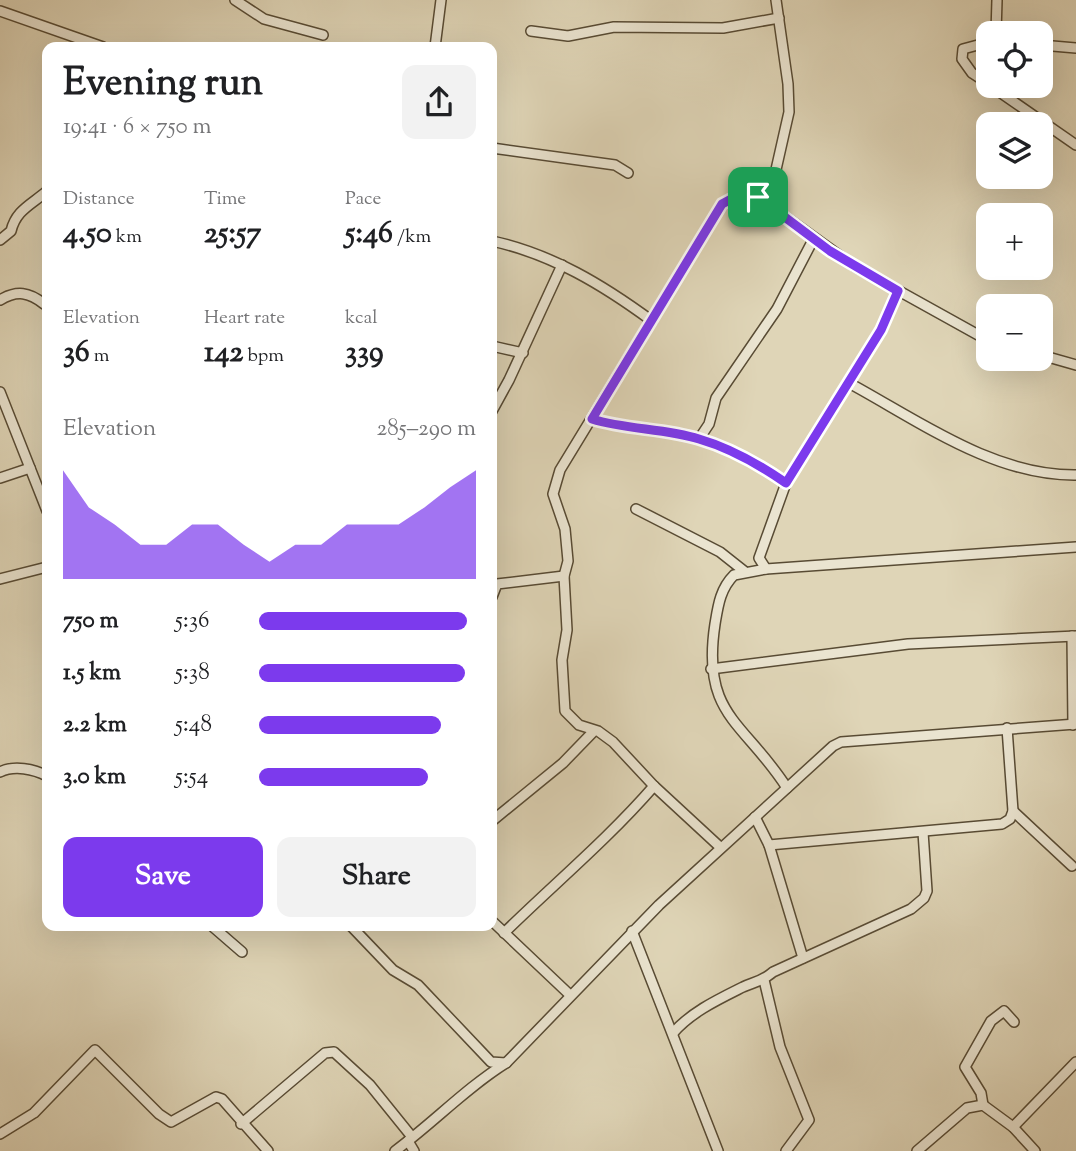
<!DOCTYPE html>
<html lang="en">
<head>
<meta charset="utf-8">
<style>
	body { margin:0; font-family:"Sorts Mill Goudy",serif; background:#f2f2f2; color:#202124; height:100vh; display:flex; flex-direction:column; font-size:26px; white-space:nowrap }
	* { box-sizing:border-box; margin:0 }
	p { font-size:23px; color:#757577 }
	.icon { flex:none; width:38px; height:38px; fill:none; stroke:currentColor; stroke-width:2; stroke-linecap:round; stroke-linejoin:round }
	.map { position:relative; flex:1; overflow:hidden }
	.sheet { position:absolute; left:42px; top:42px; width:455px; height:889px; display:flex; flex-direction:column; background:#fff; border-radius:14px; box-shadow:0 7px 28px #0002 }
	.sheet>* { flex:none }
	.controls { position:absolute; left:976px; top:21px; display:grid; gap:14px }
	.controls a { display:grid; place-items:center; width:77px; height:77px; border-radius:14px; background:#fff; box-shadow:0 7px 28px #0002; font-size:35px }
	.pin { position:absolute; display:grid; place-items:center; width:60px; height:60px; color:#fff; margin:-30px; border-radius:14px; box-shadow:0 4px 10px #0006 }
	.round { display:grid; place-items:center; flex:none; width:74px; height:74px; border-radius:14px; background:#f2f2f2 }
	.headline { display:flex; align-items:center; justify-content:space-between; height:119px; padding:0 21px }
	h1 { font-size:38px; font-weight:700; line-height:52px }
	.figures { display:grid; grid-template-columns:repeat(3,1fr); gap:10px; height:119px; padding:7px 21px }
	.figures div { display:grid; align-content:center }
	.figures b { font-size:30px; font-weight:700 }
	.figures small { font-size:19px; font-weight:400 }
	.figures p { font-size:19px }
	.chart { height:196px; padding:14px 21px }
	.chart p { display:flex; justify-content:space-between }
	.chart svg { width:100%; height:126px; margin-top:7px; fill:#7c3aed; opacity:.7 }
	.cta { display:flex; gap:14px; margin-top:auto; padding:14px 21px }
	.cta a { flex:1; height:80px; border-radius:14px; background:#7c3aed; color:#fff; font-size:28px; font-weight:700; line-height:80px; text-align:center }
	.cta a+a { background:#f2f2f2; color:#202124 }
	ul { padding:0 21px; list-style:none; font-size:23px }
	li { display:grid; grid-template-columns:112px 84px 1fr; align-items:center; height:52px }
	li i { height:18px; border-radius:9px; background:#7c3aed }
	.map>svg:first-child { display:block }
	.lines { fill:none; stroke-linecap:round; stroke-linejoin:round }
	.minor-casing { stroke:#584b34; stroke-width:12 }
	.minor { stroke:#eae4d0; stroke-width:9 }
	.route-casing { stroke:#fff; stroke-width:14 }
	.route { stroke:#7c3aed; stroke-width:9 }
</style>
</head>
<body>
<div class="map">
<svg width="1076" height="1151" viewBox="0 0 1076 1151">
	<rect width="100%" height="100%" fill="#dfd5b7"/>
	<filter id="stains"><feTurbulence type="fractalNoise" baseFrequency=".00286" numOctaves="4"/><feColorMatrix values="0 0 0 0 .2 0 0 0 0 .09 0 0 0 0 .02 0 0 0 .5 -.17"/></filter>
	<radialGradient id="worn" r=".72"><stop offset=".6" stop-color="#630" stop-opacity="0"/><stop offset="1" stop-color="#630" stop-opacity=".3"/></radialGradient>
	<g class="lines">
		<g class="minor-casing">
			<g id="minor">
				<polyline points="235,0 264,19 323,35"/>
				<polyline points="0,11 103,47"/>
				<polyline points="531,31 568,36 614,27 723,28 779,18"/>
				<polyline points="996,33 997,0"/>
				<polyline points="989,42 963,49 962,59 972,73 989,84"/>
				<polyline points="1041,45 1076,48"/>
				<polyline points="435,47 441,0"/>
				<polyline points="991,86 1076,145"/>
				<polyline points="492,148 615,165 628,173"/>
				<polyline points="758,197 775,174 789,112 788,84 776,0"/>
				<path d="M0,240l11,-9c5,-21 20,-26 36,-40"/>
				<path d="M492,241c60,13 111,44 160,80"/>
				<path d="M0,300c17,-10 29,-8 44,4"/>
				<polyline points="492,346 523,353"/>
				<polyline points="1041,355 1076,365"/>
				<path d="M849,383c70,38 145,93 227,92"/>
				<polyline points="0,392 47,511"/>
				<polyline points="492,411 509,380 562,265"/>
				<path d="M592,419c35,11 72,9 107,20 31,9 61,26 87,44"/>
				<polyline points="699,439 709,424 716,398 777,309 814,238"/>
				<polyline points="0,478 30,468"/>
				<polyline points="636,509 720,552 744,571"/>
				<polyline points="766,569 759,558 786,483 881,330 898,291"/>
				<polyline points="0,579 47,567"/>
				<polyline points="492,597 497,584 564,576"/>
				<polyline points="1072,636 1073,725"/>
				<polyline points="711,669 908,644 1076,636"/>
				<path d="M0,772c14,-7 34,-3 47,4"/>
				<path d="M787,788c-43,-67 -86,-72 -72,-164 3,-18 5,-35 19,-49l32,-6 310,-22"/>
				<polyline points="1013,811 1072,866"/>
				<polyline points="755,817 769,845 803,958"/>
				<polyline points="492,821 563,763 593,732"/>
				<polyline points="769,845 1002,824 1010,819 1013,811 1007,728"/>
				<polyline points="720,847 654,786 613,742 598,731 579,725 565,711 562,660 567,630 564,576 568,561 565,529 553,494 560,470 722,204 737,196 758,197 854,266 989,341"/>
				<polyline points="492,921 570,995"/>
				<polyline points="212,926 242,952"/>
				<polyline points="351,926 393,970 418,985 491,1062 506,1063"/>
				<polyline points="632,931 718,1151"/>
				<path d="M504,933c50,-49 104,-94 150,-147"/>
				<polyline points="764,980 780,1047 809,1120 786,1151"/>
				<path d="M673,1033c18,-21 46,-34 70,-46 11,-5 20,-6 30,-15l138,-63 13,-11 3,-7 -4,-59"/>
				<polyline points="983,1105 981,1093 965,1067 991,1021 1004,1011 1014,1022"/>
				<polyline points="241,1124 325,1053 334,1052 370,1085 412,1137"/>
				<polyline points="1013,1127 1076,1062"/>
				<polyline points="0,1134 34,1113 95,1050 159,1114 171,1122 216,1097 222,1099 268,1151"/>
				<polyline points="408,1141 414,1151"/>
				<path d="M395,1151c38,-28 71,-63 111,-88l153,-158 174,-159 8,-4 235,-18"/>
				<polyline points="917,1151 967,1108 983,1105 1013,1127 1035,1151"/>
			</g>
		</g>
		<use href="#minor" class="minor"/>
	</g>
	<g class="lines">
		<g class="route-casing">
			<path id="route" d="M737,196l21,1 72,54 68,40 -17,39 -95,153c-26,-18 -56,-35 -87,-44 -35,-11 -72,-9 -107,-20l130,-215z"/>
		</g>
		<use href="#route" class="route"/>
	</g>
	<rect width="100%" height="100%" filter="url(#stains)"/>
	<rect width="100%" height="100%" fill="url(#worn)"/>
</svg>
<div class="controls">
<a><svg class="icon" aria-label="locate" viewBox="0 0 24 24"><circle cx="12" cy="12" r="6"/><path d="M12 2v4M12 18v4M2 12h4M18 12h4"/></svg></a>
<a><svg class="icon" aria-label="layers" viewBox="0 0 24 24"><path d="M12 4l9 5-9 5-9-5zM3 14l9 5 9-5"/></svg></a>
<a>+</a>
<a>−</a>
</div>
<div class="pin" style="left:758px;top:197px;background:#1e9e55"><svg class="icon" aria-label="arrive" viewBox="0 0 24 24"><path d="M6 21V4h12l-3 4 3 4H6"/></svg></div>
<section class="sheet">
<div class="headline"><div><h1>Evening run</h1><p>19:41 · 6 × 750 m</p></div><a class="round"><svg class="icon" aria-label="share" viewBox="0 0 24 24"><path d="M12 15V3M7 8l5-5 5 5M5 13v7h14v-7"/></svg></a></div>
<div class="figures">
<div><p>Distance</p><b>4.50<small> km</small></b></div>
<div><p>Time</p><b>25:57</b></div>
<div><p>Pace</p><b>5:46<small> /km</small></b></div>
</div>
<div class="figures">
<div><p>Elevation</p><b>36<small> m</small></b></div>
<div><p>Heart rate</p><b>142<small> bpm</small></b></div>
<div><p>kcal</p><b>339</b></div>
</div>
<div class="chart"><p><span>Elevation</span>285–290 m</p>
<svg viewBox="0 0 160 44" preserveAspectRatio="none"><path d="M0 44V6L10 19L20 25L30 32L40 32L50 25L60 25L70 32L80 38L90 32L100 32L110 25L120 25L130 25L140 19L150 12L160 6V44z"/></svg>
</div>
<ul>
<li><b>750 m</b>5:36<i style="width:96%"></i></li>
<li><b>1.5 km</b>5:38<i style="width:95%"></i></li>
<li><b>2.2 km</b>5:48<i style="width:84%"></i></li>
<li><b>3.0 km</b>5:54<i style="width:78%"></i></li>
</ul>
<div class="cta"><a>Save</a><a>Share</a></div>
</section>
</div>
</body>
</html>
